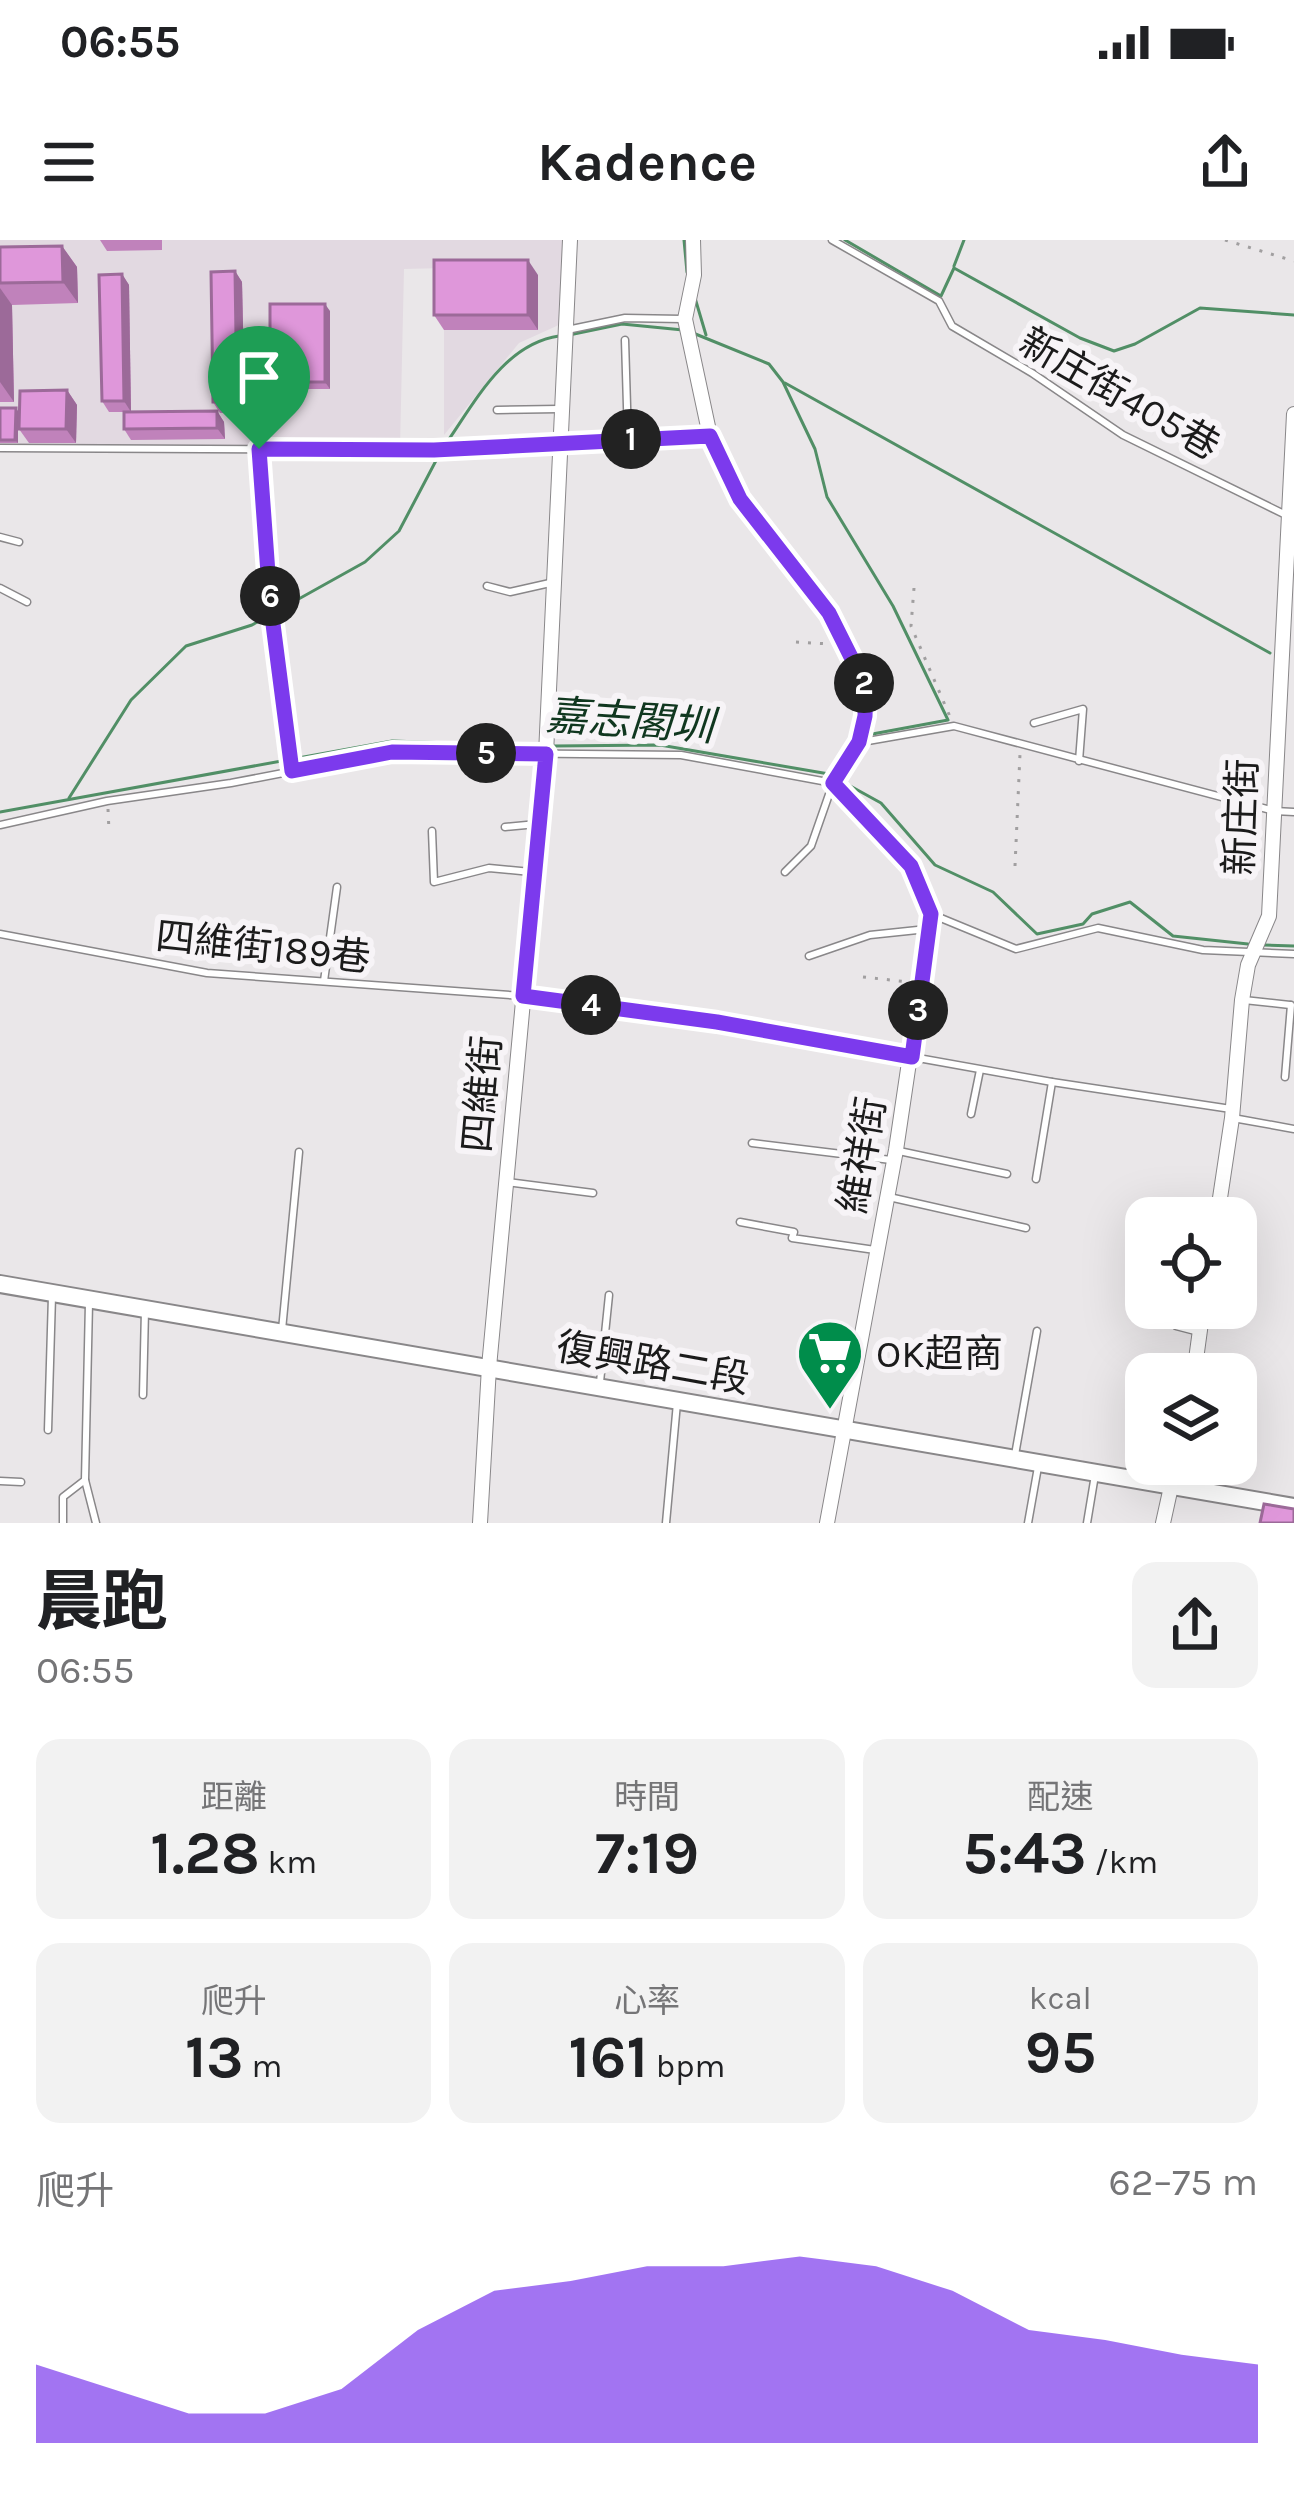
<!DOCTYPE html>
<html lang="zh-TW">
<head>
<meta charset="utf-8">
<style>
	body { margin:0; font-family:Karla,"Noto Sans TC",sans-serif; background:#f2f2f2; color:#202124; height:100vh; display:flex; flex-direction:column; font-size:45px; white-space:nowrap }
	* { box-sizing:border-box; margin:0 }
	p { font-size:39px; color:#757577 }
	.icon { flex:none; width:66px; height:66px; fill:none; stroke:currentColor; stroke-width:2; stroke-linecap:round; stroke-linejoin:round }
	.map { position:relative; height:1283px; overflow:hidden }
	.sheet { display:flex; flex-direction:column; background:#fff; flex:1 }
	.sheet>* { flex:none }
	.tools { position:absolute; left:1125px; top:957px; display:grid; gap:24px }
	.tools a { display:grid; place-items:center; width:132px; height:132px; border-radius:24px; background:#fff; box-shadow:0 12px 48px #0002; font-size:60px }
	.pin { position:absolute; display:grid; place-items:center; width:102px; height:102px; color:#fff; margin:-123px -51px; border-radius:50% 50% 50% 0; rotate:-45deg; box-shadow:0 0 12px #0007 }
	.pin .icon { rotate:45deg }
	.km { position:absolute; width:60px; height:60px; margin:-30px; border-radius:50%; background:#222; color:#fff; font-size:33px; line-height:60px; text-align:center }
	.round { display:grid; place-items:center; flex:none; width:126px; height:126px; border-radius:24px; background:#f2f2f2 }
	.overview { display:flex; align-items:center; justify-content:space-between; height:204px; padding:0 36px }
	h1 { font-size:66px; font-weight:700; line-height:90px }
	.metrics { display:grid; grid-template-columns:repeat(3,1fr); gap:18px; height:204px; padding:12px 36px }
	.metrics div { display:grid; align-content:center; border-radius:24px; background:#f2f2f2; text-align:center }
	.metrics b { font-size:60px; font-weight:700 }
	.metrics small { font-size:33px; font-weight:400 }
	.metrics p { font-size:33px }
	.chart { height:336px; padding:24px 36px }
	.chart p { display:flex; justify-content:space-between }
	.chart svg { width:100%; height:216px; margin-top:12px; fill:#7c3aed; opacity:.7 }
	.status { display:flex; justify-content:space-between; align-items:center; height:84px; padding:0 60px; background:#fff; direction:ltr }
	.status svg { height:33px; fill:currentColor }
	header { display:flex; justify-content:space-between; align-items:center; height:156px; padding:0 36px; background:#fff; font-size:54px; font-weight:700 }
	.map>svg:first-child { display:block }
	.built { fill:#e2d9e1 }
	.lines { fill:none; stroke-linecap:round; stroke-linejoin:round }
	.stream { stroke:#518f66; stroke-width:3 }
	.service-casing { stroke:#898789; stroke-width:9 }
	.minor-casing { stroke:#898789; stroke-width:16 }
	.tertiary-casing { stroke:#898789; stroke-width:20 }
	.path { stroke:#a19fa0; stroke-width:3; stroke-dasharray:3 9; stroke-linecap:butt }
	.service { stroke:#fff; stroke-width:6 }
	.minor { stroke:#fff; stroke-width:14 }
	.tertiary { stroke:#fff; stroke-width:16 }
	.wall { fill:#c082bb }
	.shaded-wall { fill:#9c6a99 }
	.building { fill:#df97da; stroke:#9c6a99; stroke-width:3 }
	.route-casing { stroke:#fff; stroke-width:24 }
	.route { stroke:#7c3aed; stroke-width:15 }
	.labels { text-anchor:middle; stroke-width:12; stroke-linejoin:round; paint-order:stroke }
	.street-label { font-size:39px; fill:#1b1b1b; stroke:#f7f4f7 }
	.poi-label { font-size:39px; fill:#1b1b1b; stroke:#f7f4f7; text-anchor:start }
	.water-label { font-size:42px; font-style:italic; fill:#10371f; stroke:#f7f4f7 }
</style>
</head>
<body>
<div class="status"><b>06:55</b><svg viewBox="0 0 49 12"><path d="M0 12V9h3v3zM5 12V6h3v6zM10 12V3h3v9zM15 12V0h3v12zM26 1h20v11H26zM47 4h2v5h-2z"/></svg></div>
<header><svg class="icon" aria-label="menu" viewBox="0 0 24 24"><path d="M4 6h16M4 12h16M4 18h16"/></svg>Kadence<svg class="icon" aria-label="share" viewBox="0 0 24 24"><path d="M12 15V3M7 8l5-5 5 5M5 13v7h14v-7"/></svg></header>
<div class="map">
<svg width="1294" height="1283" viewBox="0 0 1294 1283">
	<rect width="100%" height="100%" fill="#eae7e9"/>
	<polygon class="built" points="0,0 564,0 561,84 519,103 444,195 444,28 404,29 400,207 0,207"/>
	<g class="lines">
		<g class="stream">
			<polyline points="684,0 687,32"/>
			<polyline points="845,0 941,56 954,28 1080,98 1114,111 1135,104 1200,68 1294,75"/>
			<polyline points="954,26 964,0"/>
			<polyline points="695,58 706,95"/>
			<polyline points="693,93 769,124 783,142 815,209 827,257 893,366 948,480 867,495"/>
			<polyline points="569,95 622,84 683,90"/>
			<polyline points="785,143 1270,413"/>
			<path d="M445,205c30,-43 59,-101 114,-109"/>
			<polyline points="553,506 660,505 829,534"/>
			<polyline points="828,534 845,511"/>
			<polyline points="843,542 881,563 935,625 993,652 1037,694 1083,684 1092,674 1130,662 1173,696 1248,704"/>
			<polyline points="69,558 131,460 186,406 252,385 365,322 399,291 440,213"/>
			<polyline points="0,572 392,501 544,506"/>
			<polyline points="1264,705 1294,706"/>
		</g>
		<g class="service-casing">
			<g id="service">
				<polyline points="832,0 939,61 952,86 1032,133 1123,195 1286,275"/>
				<polyline points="567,90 625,78 682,79"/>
				<polyline points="625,100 628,199"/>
				<polyline points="497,170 559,169"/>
				<polyline points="0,208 434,210 706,196"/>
				<polyline points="259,209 270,361 292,531"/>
				<polyline points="0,297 19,302"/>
				<polyline points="487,346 510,352 550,343"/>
				<polyline points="0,348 27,362"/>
				<polyline points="1034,483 1083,469 1079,521"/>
				<polyline points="862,502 954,486 1274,571 1294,572"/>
				<polyline points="0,585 107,561 231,543 392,512 681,515 833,543 811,606 785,632"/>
				<polyline points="505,587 537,584"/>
				<polyline points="432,591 434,642 489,628 531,632"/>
				<polyline points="931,674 1016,709 1098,688 1203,710 1294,714"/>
				<polyline points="0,694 207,733 523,756 717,782 1052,842 1231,869"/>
				<polyline points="809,716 870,695 927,689"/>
				<polyline points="324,741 337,647"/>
				<polyline points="1244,760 1290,765"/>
				<polyline points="1285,837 1291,765"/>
				<polyline points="971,874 980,830"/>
				<polyline points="1233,878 1294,889"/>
				<polyline points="752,903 891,920"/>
				<polyline points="899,911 1007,934"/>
				<polyline points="1036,939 1052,842"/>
				<polyline points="507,942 593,953"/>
				<polyline points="889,957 1026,988"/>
				<polyline points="740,982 794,992 792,998 875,1010"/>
				<polyline points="1176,1086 1199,1092"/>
				<polyline points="282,1090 299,912"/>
				<polyline points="600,1142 609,1055"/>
				<polyline points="143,1155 145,1070"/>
				<polyline points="48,1190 52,1056"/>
				<polyline points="1015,1215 1037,1091"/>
				<polyline points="85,1240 96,1283"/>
				<polyline points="0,1241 21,1242"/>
				<polyline points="63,1283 63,1257 85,1240 89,1063"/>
				<polyline points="666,1283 677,1163"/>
				<polyline points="1028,1283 1038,1227"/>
				<polyline points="1087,1283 1095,1235"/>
			</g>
		</g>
		<g class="minor-casing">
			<g id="minor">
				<polyline points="693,0 694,35 685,79 710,196 741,259 829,373 866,447 865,476 859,502 833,543 911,625 931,674 896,910 827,1283"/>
				<polyline points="1217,978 1232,878 1242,760 1248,725 1269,676 1294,174"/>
				<polyline points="1194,1134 1203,1068"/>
				<polyline points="480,1283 489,1127 546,514 570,0"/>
				<polyline points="1163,1283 1176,1224"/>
			</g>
		</g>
		<g class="tertiary-casing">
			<polyline id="tertiary" points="0,1044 1294,1267"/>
		</g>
		<g class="path">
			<polyline points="1225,0 1294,21"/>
			<polyline points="914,348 911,386 951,479"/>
			<polyline points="796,402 830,404"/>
			<polyline points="108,569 109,591"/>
			<polyline points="1015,626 1020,514"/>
			<polyline points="1224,637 1257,628"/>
			<polyline points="863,737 909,742"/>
		</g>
		<use href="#service" class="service"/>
		<use href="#minor" class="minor"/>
		<use href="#tertiary" class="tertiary"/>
	</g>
	<g class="wall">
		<polygon points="100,0 162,0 162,10 107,11"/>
		<polygon points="62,6 77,27 78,63 12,65 14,162 0,162 0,7"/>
		<polygon points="235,31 242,42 245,173 220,173 213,162"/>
		<polygon points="122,34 129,45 131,172 109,172 102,161"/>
		<polygon points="538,35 538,90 444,90 434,75"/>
		<polygon points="330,71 330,149 275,149 270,142"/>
		<polygon points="67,150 77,165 76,203 29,203 19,189"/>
		<polygon points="0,168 18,171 18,203 0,203"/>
		<polygon points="217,171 224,182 225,199 131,200 124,189"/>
	</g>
	<g class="shaded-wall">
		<polygon points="62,6 77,27 78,63 63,42"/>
		<polygon points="528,20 538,35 538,90 528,75"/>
		<polygon points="235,31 242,42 245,173 237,162"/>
		<polygon points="122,34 129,45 131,172 124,161"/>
		<polygon points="0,48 12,65 14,162 0,142"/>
		<polygon points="325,64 330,71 330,149 325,142"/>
		<polygon points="67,150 77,165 76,203 66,189"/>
		<polygon points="16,168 18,171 18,203 15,200"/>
		<polygon points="217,171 224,182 225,199 217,188"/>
	</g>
	<g class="building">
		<polygon points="62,6 63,42 0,43 0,7"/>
		<rect x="434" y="20" width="94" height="55"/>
		<polygon points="235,31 237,162 213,162 211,32"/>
		<polygon points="122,34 124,161 102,161 99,35"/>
		<rect x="270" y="64" width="55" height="78"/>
		<polygon points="67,150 66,189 19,189 20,151"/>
		<polygon points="0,168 16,168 15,200 0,200"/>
		<polygon points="217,171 217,188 124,189 124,172"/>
		<polygon points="1264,1264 1294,1269 1294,1283 1260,1283"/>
	</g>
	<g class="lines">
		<g class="route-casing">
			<polygon id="route" points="710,196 740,259 829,373 866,447 865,476 859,502 833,543 911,626 931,674 912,817 717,782 523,756 546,514 392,512 292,531 270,361 259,209 434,210"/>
		</g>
		<use href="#route" class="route"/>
	</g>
	<defs>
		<g id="supermarket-pin" transform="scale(3.45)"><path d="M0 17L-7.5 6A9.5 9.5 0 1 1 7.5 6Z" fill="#008d4b" stroke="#f7f4f7"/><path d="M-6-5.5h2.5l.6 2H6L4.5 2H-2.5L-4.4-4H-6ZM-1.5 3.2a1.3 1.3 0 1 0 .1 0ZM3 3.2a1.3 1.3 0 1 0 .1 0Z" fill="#fff"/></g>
	</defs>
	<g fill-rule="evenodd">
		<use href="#supermarket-pin" x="830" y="1113"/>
	</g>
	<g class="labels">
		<g class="street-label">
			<text transform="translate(1120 153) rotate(30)" y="14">新庄街405巷</text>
			<text transform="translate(1240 577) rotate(-88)" y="14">新庄街</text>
			<text transform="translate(263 706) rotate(6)" y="14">四維街189巷</text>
			<text transform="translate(481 854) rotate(-85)" y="14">四維街</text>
			<text transform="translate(861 915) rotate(-80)" y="14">維祥街</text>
			<text transform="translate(653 1122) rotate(10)" y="14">復興路二段</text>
		</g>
		<g class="poi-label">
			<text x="876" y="1127">OK超商</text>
		</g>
		<g class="water-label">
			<text transform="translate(630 480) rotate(4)" y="15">嘉志閣圳</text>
		</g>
	</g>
</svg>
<div class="tools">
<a><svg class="icon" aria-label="locate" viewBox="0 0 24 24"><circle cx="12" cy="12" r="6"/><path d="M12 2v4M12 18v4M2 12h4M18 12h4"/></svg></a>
<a><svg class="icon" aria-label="layers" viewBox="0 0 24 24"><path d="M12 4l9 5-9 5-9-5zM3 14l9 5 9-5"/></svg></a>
</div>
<div class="pin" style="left:259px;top:209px;background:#1e9e55"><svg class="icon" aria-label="arrive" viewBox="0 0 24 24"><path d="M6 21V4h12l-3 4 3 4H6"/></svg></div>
<b class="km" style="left:631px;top:199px">1</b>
<b class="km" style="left:864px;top:443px">2</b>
<b class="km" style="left:918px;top:770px">3</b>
<b class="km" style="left:591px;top:765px">4</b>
<b class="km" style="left:486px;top:513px">5</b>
<b class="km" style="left:270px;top:356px">6</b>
</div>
<section class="sheet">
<div class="overview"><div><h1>晨跑</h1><p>06:55</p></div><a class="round"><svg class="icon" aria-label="share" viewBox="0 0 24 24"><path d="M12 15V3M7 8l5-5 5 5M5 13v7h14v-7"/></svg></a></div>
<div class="metrics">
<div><p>距離</p><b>1.28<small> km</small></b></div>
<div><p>時間</p><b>7:19</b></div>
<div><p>配速</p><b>5:43<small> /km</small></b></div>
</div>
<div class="metrics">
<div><p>爬升</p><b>13<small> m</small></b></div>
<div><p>心率</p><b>161<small> bpm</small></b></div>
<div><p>kcal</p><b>95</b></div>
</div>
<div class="chart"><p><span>爬升</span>62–75 m</p>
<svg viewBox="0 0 160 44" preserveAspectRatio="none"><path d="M0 44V28L10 33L20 38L30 38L40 33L50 21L60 13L70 11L80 8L90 8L100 6L110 8L120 13L130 21L140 23L150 26L160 28V44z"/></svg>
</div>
</section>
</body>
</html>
